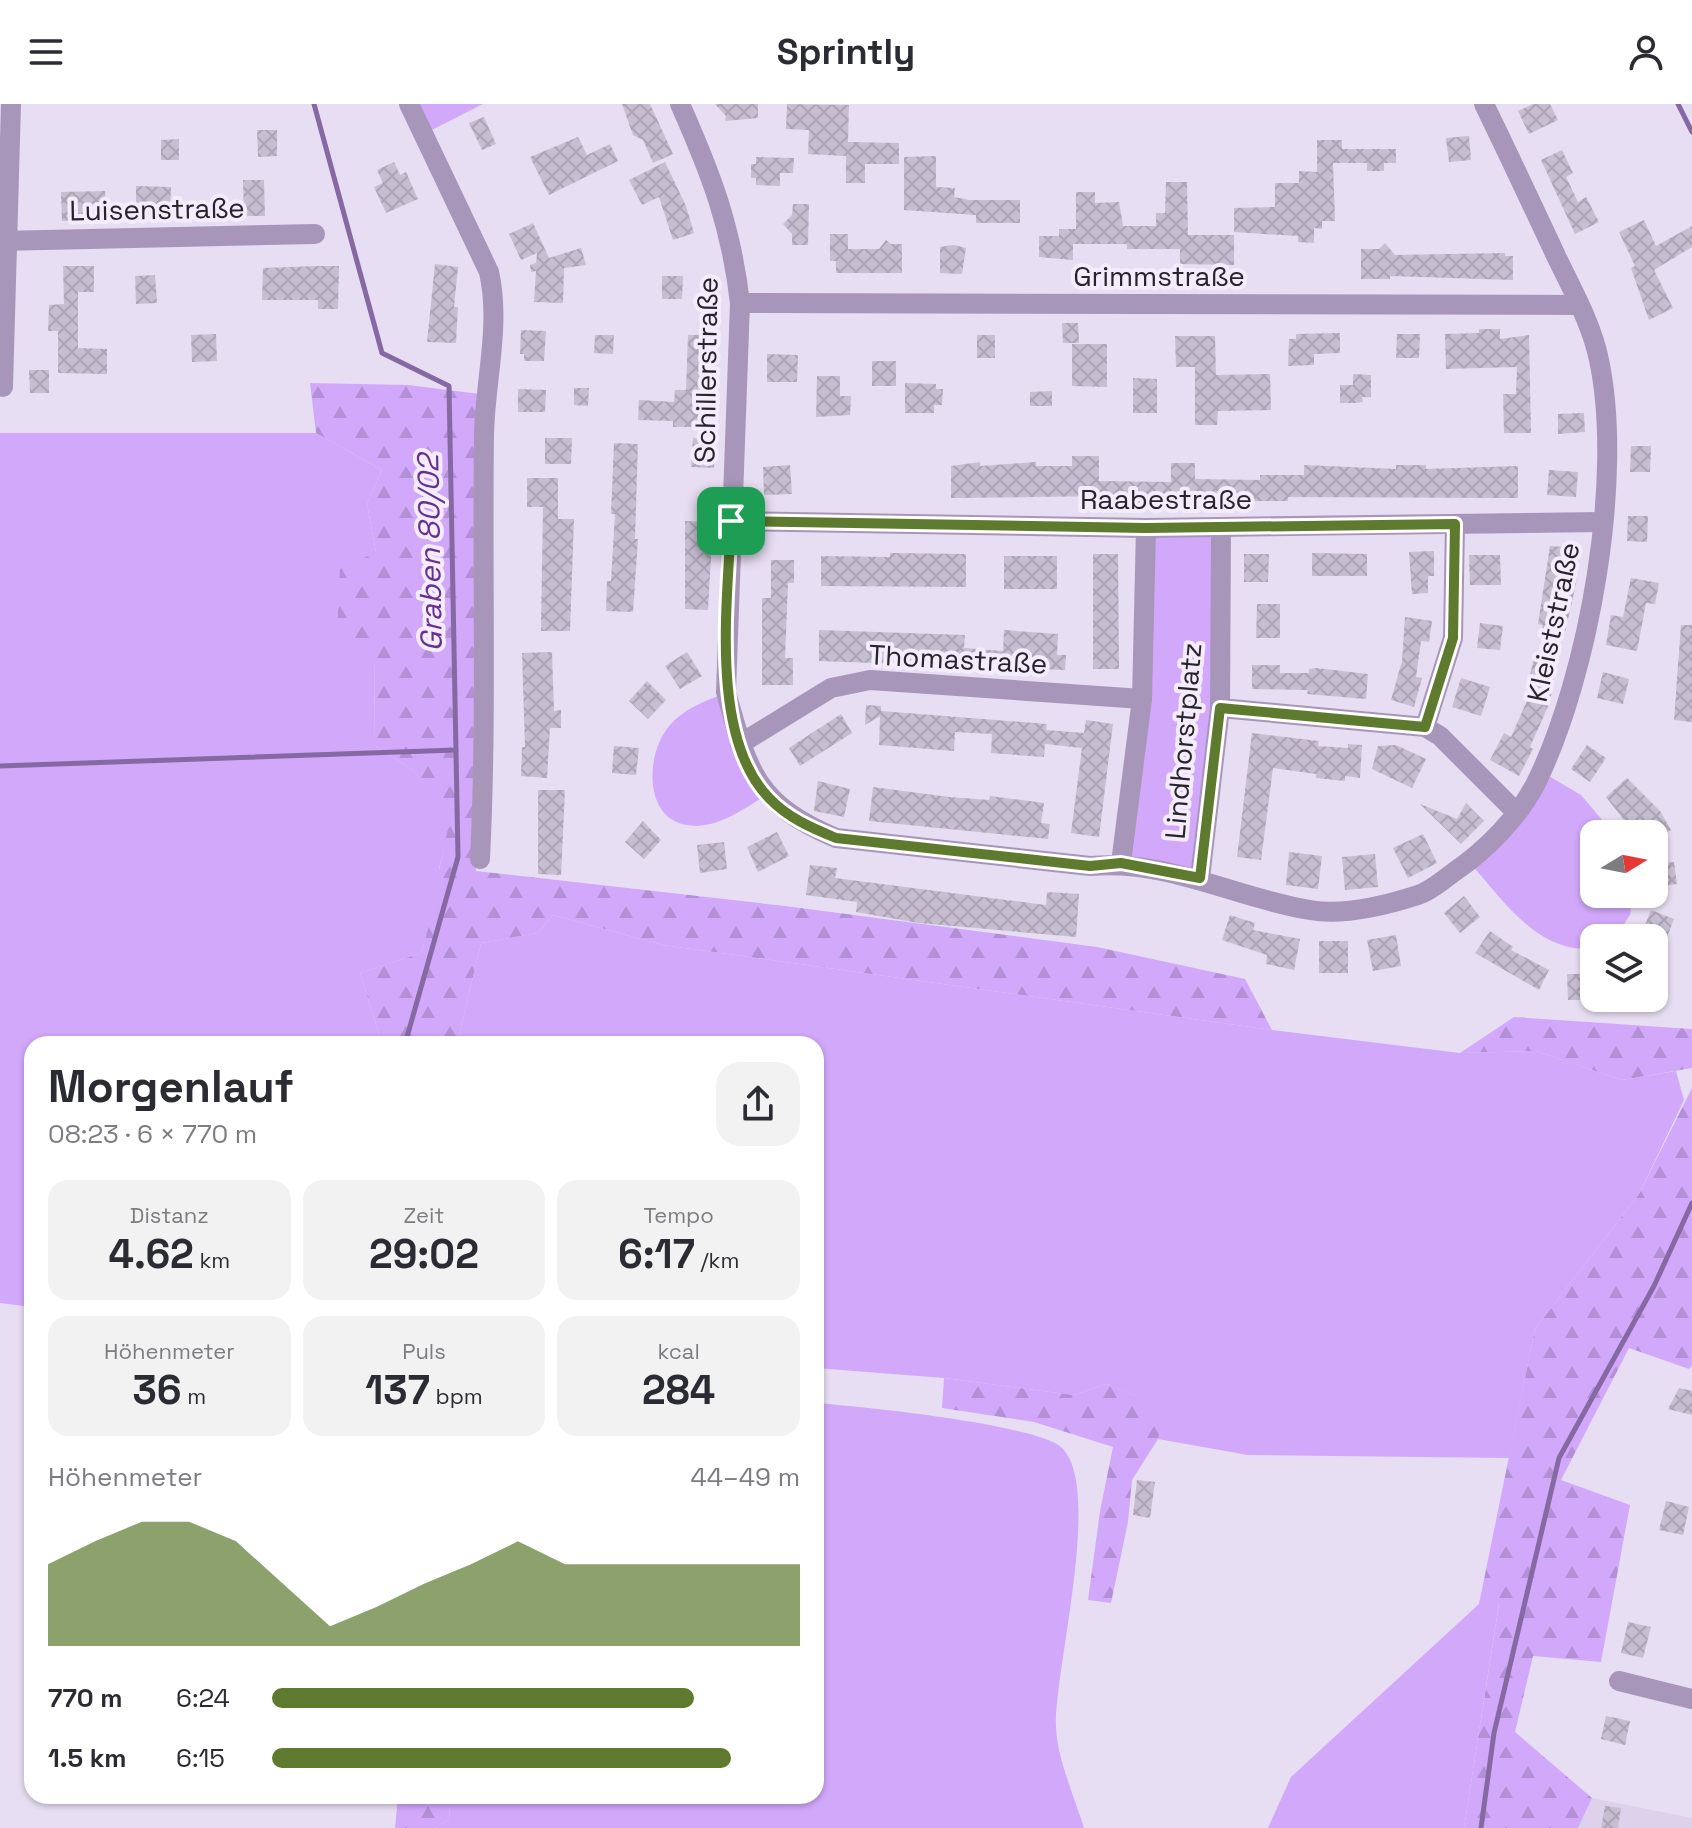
<!DOCTYPE html>
<html lang="de">
<head>
<meta charset="utf-8">
<style>
	body { margin:0; font-family:"Space Grotesk",sans-serif; background:#f2f2f3; color:#2b2b33; height:100vh; display:flex; flex-direction:column; font-size:30px; white-space:nowrap }
	* { box-sizing:border-box; margin:0 }
	p { font-size:26px; color:#7c7c81 }
	.icon { flex:none; width:44px; height:44px; fill:none; stroke:currentColor; stroke-width:2; stroke-linecap:round; stroke-linejoin:round }
	.map { position:relative; flex:1; overflow:hidden }
	.side { position:absolute; left:24px; top:932px; width:800px; height:768px; display:flex; flex-direction:column; background:#fff; border-radius:24px; box-shadow:0 2px 6px #0004 }
	.side>* { flex:none }
	.needle { width:52px; rotate:80deg }
	.buttons { position:absolute; left:1580px; top:716px; display:grid; gap:16px }
	.buttons a { display:grid; place-items:center; width:88px; height:88px; border-radius:16px; background:#fff; box-shadow:0 2px 6px #0004; font-size:40px }
	.pin { position:absolute; display:grid; place-items:center; width:68px; height:68px; color:#fff; margin:-34px; border-radius:16px; box-shadow:0 4px 12px #0006 }
	.round { display:grid; place-items:center; flex:none; width:84px; height:84px; border-radius:24px; background:#f2f2f3 }
	.summary { display:flex; align-items:center; justify-content:space-between; height:136px; padding:0 24px }
	h1 { font-size:44px; font-weight:700; line-height:60px }
	.stats { display:grid; grid-template-columns:repeat(3,1fr); gap:12px; height:136px; padding:8px 24px }
	.stats div { display:grid; align-content:center; border-radius:20px; background:#f2f2f3; text-align:center }
	.stats b { font-size:40px; font-weight:700 }
	.stats small { font-size:22px; font-weight:400 }
	.stats p { font-size:22px }
	.chart { height:224px; padding:16px 24px }
	.chart p { display:flex; justify-content:space-between }
	.chart svg { width:100%; height:144px; margin-top:8px; fill:#5e7a2e; opacity:.7 }
	ul { padding:0 24px; list-style:none; font-size:26px }
	li { display:grid; grid-template-columns:128px 96px 1fr; align-items:center; height:60px }
	li i { height:20px; border-radius:10px; background:#5e7a2e }
	header { display:flex; justify-content:space-between; align-items:center; height:104px; padding:0 24px; background:#fff; font-size:36px; font-weight:700 }
	.map>svg:first-child { display:block }
	.built { fill:#ded1ec }
	.green { fill:#d1a8fa }
	.forest { fill:url(#forest-firs) }
	.lines { fill:none; stroke-linecap:round; stroke-linejoin:round }
	.stream { stroke:#8669a3; stroke-width:5 }
	.building { fill:url(#building-cross-hatch) }
	.minor { stroke:#a796ba; stroke-width:20 }
	.route-casing { stroke:#fff; stroke-width:16 }
	.route { stroke:#5e7a2e; stroke-width:10 }
	.labels { text-anchor:middle; stroke-width:8; stroke-linejoin:round; paint-order:stroke }
	.street-label { font-size:28px; fill:#27242b; stroke:#f4ecfd }
	.water-label { font-size:30px; font-style:italic; fill:#65318f; stroke:#f4ecfd }
</style>
</head>
<body>
<header><svg class="icon" aria-label="menu" viewBox="0 0 24 24"><path d="M4 6h16M4 12h16M4 18h16"/></svg>Sprintly<svg class="icon" aria-label="person" viewBox="0 0 24 24"><circle cx="12" cy="8" r="4"/><path d="M4 21q1-7 8-7t8 7"/></svg></header>
<div class="map">
<svg width="1692" height="1724" viewBox="0 0 1692 1724">
	<defs>
		<pattern id="forest-firs" width="22" height="20" patternUnits="userSpaceOnUse" patternTransform="scale(2)"><rect width="22" height="20" fill="#d1a8fa"/><path d="M5 1l3.5 6h-7zM16 11l3.5 6h-7z" fill="#b390d6"/></pattern>
		<pattern id="building-cross-hatch" width="8" height="8" patternUnits="userSpaceOnUse" patternTransform="scale(2)"><rect width="8" height="8" fill="#c8bed2"/><path d="M0 0l8 8M0 8l8-8" fill="none" stroke="#aca3b4"/></pattern>
	</defs>
	<rect width="100%" height="100%" fill="#e8def3"/>
	<polygon class="built" points="1592,1694 1692,1714 1692,1724 1578,1724"/>
	<g class="green">
		<polygon points="409,0 483,0 424,30"/>
		<polygon points="0,329 316,329 382,366 367,400 376,448 374,641 414,667 451,715 439,765 445,768 421,849 360,869 382,940 32,940 32,1203 0,1199"/>
		<polygon points="1148,426 1219,426 1218,600 1198,772 1124,757"/>
		<path d="M724,590l41,102c-21,13 -43,29 -68,30 -55,1 -53,-72 -27,-101 14,-16 34,-24 54,-31z"/>
		<path d="M1542,668l39,23 33,39h-20v60h39l-3,21 -15,23h-21v10c-55,7 -91,-48 -124,-85z"/>
		<polygon points="553,811 663,841 1272,926 1460,949 1536,947 1622,976 1676,967 1684,996 1639,1090 1535,1225 1509,1354 1248,1351 1158,1335 1166,1304 1106,1280 1074,1291 944,1274 816,1264 816,940 457,940 481,839 538,829"/>
		<path d="M816,1299c42,3 218,21 245,44 43,38 -7,223 -5,281 1,29 19,71 28,100h-649l14,-9 2,-23h365z"/>
		<polygon points="1499,1499 1464,1724 1268,1724 1291,1673 1479,1500"/>
	</g>
	<g class="forest">
		<polygon points="310,279 408,281 480,290 475,582 476,767 785,802 1097,843 1245,875 1272,926 663,841 553,811 538,829 481,839 457,940 382,940 360,869 421,849 444,769 439,766 450,715 414,667 374,641 375,559 337,529 340,465 376,448 367,400 382,366 316,329"/>
		<polygon points="1514,913 1692,925 1692,964 1622,976 1536,947 1460,949"/>
		<polygon points="1692,984 1692,1261 1689,1265 1629,1244 1561,1376 1630,1401 1601,1558 1533,1552 1515,1628 1592,1694 1578,1724 1464,1724 1499,1500 1479,1500 1535,1225 1639,1090"/>
		<polygon points="944,1274 1074,1291 1106,1280 1167,1304 1158,1335 1132,1376 1128,1418 1111,1499 1088,1496 1100,1407 1113,1343 1034,1318 942,1304"/>
		<polygon points="398,1692 451,1692 449,1715 435,1724 395,1724"/>
	</g>
	<g class="lines">
		<g class="stream">
			<polyline points="314,0 382,249 449,282 458,753 405,940"/>
			<polyline points="1678,0 1692,28"/>
			<polyline points="0,662 456,646"/>
			<polyline points="1481,1724 1494,1629 1559,1354 1654,1182 1692,1099"/>
		</g>
	</g>
	<g class="building">
		<polygon points="622,0 650,0 673,50 653,59 643,36 633,31"/>
		<polygon points="715,0 758,0 758,14 725,17 726,12"/>
		<polygon points="787,0 849,1 848,38 899,39 899,60 865,60 865,79 846,79 846,52 808,50 809,26 786,25"/>
		<polygon points="1533,0 1550,0 1558,16 1529,30 1518,7"/>
		<polygon points="484,13 496,40 482,46 469,19"/>
		<polygon points="257,26 277,26 277,52 258,53"/>
		<polygon points="1469,32 1471,56 1449,58 1446,34"/>
		<polygon points="578,33 587,51 610,40 618,57 549,91 530,53"/>
		<polygon points="179,35 179,56 161,56 161,36"/>
		<polygon points="1317,36 1342,36 1342,45 1396,45 1396,59 1384,59 1384,67 1367,67 1367,59 1333,59 1335,117 1322,117 1322,125 1314,124 1314,139 1298,138 1298,132 1234,128 1234,104 1275,103 1275,79 1299,79 1299,67 1317,68"/>
		<polygon points="1562,46 1573,69 1566,73 1578,98 1586,93 1599,118 1575,130 1541,56"/>
		<polygon points="936,52 936,83 955,84 954,93 969,96 1020,96 1020,119 976,119 976,111 904,106 904,53"/>
		<polygon points="756,53 794,54 793,69 780,69 780,82 756,81 756,74 751,74 751,60 756,60"/>
		<polygon points="394,58 400,71 406,68 418,95 386,109 374,83 383,79 377,66"/>
		<polygon points="665,58 686,102 694,129 673,136 659,93 642,101 629,76"/>
		<polygon points="243,76 264,76 265,112 244,112"/>
		<polygon points="1166,78 1187,78 1188,131 1234,131 1234,161 1180,160 1180,145 1127,145 1127,140 1073,140 1073,156 1039,153 1039,132 1059,132 1059,125 1076,125 1076,88 1095,88 1095,99 1119,98 1123,122 1156,122 1156,109 1165,109"/>
		<polygon points="136,82 171,83 170,111 136,111"/>
		<polygon points="105,87 106,116 62,117 61,88"/>
		<polygon points="793,100 809,100 808,141 792,141 792,130 783,120 792,111"/>
		<polygon points="1644,116 1656,142 1692,122 1692,143 1654,166 1673,204 1649,216 1631,164 1635,162 1619,128"/>
		<polygon points="533,119 549,154 581,144 586,161 564,164 563,199 534,198 536,167 531,168 530,161 536,159 537,149 521,156 509,130"/>
		<polygon points="830,130 848,130 848,145 879,145 886,136 891,140 902,140 902,169 836,169 836,157 830,157"/>
		<polygon points="1385,139 1395,151 1505,149 1505,152 1513,152 1513,176 1390,172 1390,175 1361,175 1361,145 1379,145"/>
		<polygon points="953,141 966,144 962,170 940,169 940,143"/>
		<polygon points="435,160 458,163 454,203 458,203 456,239 427,238"/>
		<polygon points="63,162 94,162 94,188 78,188 78,244 107,245 107,270 58,269 58,227 48,227 49,201 64,200"/>
		<polygon points="318,162 339,162 338,205 318,205 318,196 262,196 263,164"/>
		<polygon points="155,171 157,199 136,200 135,172"/>
		<polygon points="662,172 683,172 682,195 662,195"/>
		<polygon points="1062,219 1078,219 1079,239 1063,239"/>
		<polygon points="1479,225 1500,225 1500,235 1529,231 1531,329 1504,329 1503,290 1516,290 1517,263 1446,265 1445,230 1479,229"/>
		<polygon points="521,226 546,227 544,257 524,257 524,250 520,250"/>
		<polygon points="1340,229 1340,249 1314,250 1314,261 1288,262 1289,235 1296,235 1296,230"/>
		<polygon points="216,230 217,257 192,258 191,231"/>
		<polygon points="1397,230 1420,230 1419,254 1396,254"/>
		<polygon points="595,231 614,231 613,250 594,249"/>
		<polygon points="688,231 707,231 700,323 673,323 673,317 638,316 639,296 674,298 675,286 686,286"/>
		<rect x="977" y="231" width="18" height="23"/>
		<polygon points="1175,232 1215,232 1216,271 1270,270 1271,306 1218,307 1217,321 1195,321 1195,263 1176,263"/>
		<polygon points="1072,240 1107,240 1107,283 1072,282"/>
		<polygon points="767,250 798,251 797,278 767,278"/>
		<rect x="872" y="257" width="24" height="25"/>
		<polygon points="29,266 49,266 49,289 30,289"/>
		<polygon points="1353,270 1371,271 1371,293 1362,293 1363,298 1355,299 1340,299 1340,281 1353,281"/>
		<polygon points="817,272 840,272 840,292 851,292 850,311 816,313"/>
		<polygon points="1133,274 1157,275 1157,309 1133,309"/>
		<polygon points="905,279 936,280 936,285 943,285 942,301 934,301 934,309 905,309"/>
		<polygon points="574,284 589,284 588,302 574,301"/>
		<polygon points="518,285 546,286 545,308 518,308"/>
		<polygon points="1052,287 1052,302 1030,302 1030,288"/>
		<polygon points="1584,309 1585,328 1558,330 1558,310"/>
		<polygon points="545,334 572,334 571,360 545,360"/>
		<polygon points="693,334 716,336 714,364 691,363"/>
		<polygon points="614,339 638,340 635,435 638,435 633,508 606,507 607,477 611,477 615,410 611,410"/>
		<polygon points="1631,342 1651,342 1650,368 1630,368"/>
		<polygon points="1072,352 1099,352 1099,377 1171,378 1171,359 1195,359 1195,375 1260,376 1260,371 1304,371 1304,361 1396,365 1396,361 1426,361 1426,365 1518,362 1518,394 1288,393 1288,397 1238,397 1238,402 1211,402 1211,394 1146,394 1146,402 1107,402 1107,392 951,394 951,362 980,358 980,362 1036,358 1036,362 1072,362"/>
		<polygon points="790,361 792,390 764,391 763,363"/>
		<polygon points="1549,366 1578,368 1576,393 1547,391"/>
		<polygon points="527,374 558,374 558,415 574,415 570,527 541,527 543,403 527,403"/>
		<polygon points="1628,412 1648,412 1647,438 1627,437"/>
		<polygon points="685,417 713,418 708,506 685,505"/>
		<polygon points="1550,442 1580,444 1576,480 1564,533 1541,529 1543,521 1538,520"/>
		<polygon points="1434,447 1434,472 1428,472 1428,489 1412,490 1409,448"/>
		<polygon points="890,449 966,450 966,483 821,482 821,452 890,453"/>
		<polygon points="1312,449 1367,450 1367,472 1312,472"/>
		<polygon points="1093,450 1118,450 1119,565 1093,565"/>
		<polygon points="1244,450 1269,450 1268,478 1244,478"/>
		<polygon points="1469,451 1500,451 1501,481 1470,481"/>
		<rect x="1004" y="452" width="53" height="33"/>
		<polygon points="771,456 794,456 794,479 788,479 785,554 793,554 793,581 762,581 762,494 771,494"/>
		<polygon points="1631,474 1659,479 1655,500 1646,499 1637,547 1606,541 1611,511 1623,513"/>
		<polygon points="1257,500 1280,500 1280,534 1256,534"/>
		<polygon points="1405,513 1432,517 1429,538 1421,537 1416,573 1422,574 1414,603 1391,596 1402,557"/>
		<polygon points="1480,519 1503,522 1500,546 1477,544"/>
		<polygon points="1681,521 1692,521 1692,618 1674,616"/>
		<polygon points="819,526 965,531 964,544 1003,547 1004,526 1058,530 1057,551 1066,551 1065,566 819,557"/>
		<polygon points="552,548 554,607 561,606 561,624 550,624 547,674 521,672 522,643 525,643 522,549"/>
		<polygon points="687,548 702,572 680,585 665,562"/>
		<polygon points="1535,552 1557,557 1550,598 1530,643 1533,645 1519,672 1490,656 1504,629 1511,633 1538,572 1530,570"/>
		<polygon points="1252,561 1280,561 1280,569 1309,569 1309,565 1316,564 1368,570 1366,595 1307,590 1308,586 1252,585"/>
		<polygon points="1603,568 1629,575 1623,600 1597,594"/>
		<polygon points="1461,574 1490,583 1481,612 1452,603"/>
		<polygon points="647,577 666,596 648,615 629,597"/>
		<polygon points="866,601 881,602 881,607 1047,620 1046,626 1084,629 1086,616 1113,620 1099,733 1071,729 1082,644 1045,640 1044,653 991,649 992,630 955,628 954,647 879,641 880,612 865,621"/>
		<polygon points="841,610 852,629 800,662 789,644"/>
		<polygon points="1252,629 1319,637 1318,642 1348,644 1348,640 1362,641 1360,674 1345,672 1345,677 1316,674 1316,670 1273,664 1261,756 1237,753"/>
		<polygon points="1396,641 1426,655 1412,684 1372,665 1378,642"/>
		<polygon points="1587,641 1606,654 1590,678 1571,665"/>
		<polygon points="614,642 639,644 636,671 612,669"/>
		<polygon points="1627,674 1660,707 1671,726 1654,736 1654,730 1635,730 1606,693"/>
		<polygon points="818,677 850,685 844,713 814,707"/>
		<polygon points="873,683 949,693 989,696 990,692 1044,699 1041,719 1050,720 1048,735 869,717"/>
		<polygon points="538,686 565,686 561,771 538,770"/>
		<polygon points="1466,699 1484,717 1461,740 1420,700 1457,715"/>
		<polygon points="643,717 661,736 644,755 625,738"/>
		<polygon points="777,728 789,752 758,768 747,743"/>
		<polygon points="1423,730 1437,759 1408,774 1393,744"/>
		<polygon points="724,738 727,765 700,769 697,741"/>
		<polygon points="1289,748 1322,752 1318,785 1286,781"/>
		<polygon points="1375,750 1378,783 1345,786 1342,753"/>
		<polygon points="1674,758 1677,780 1657,783 1654,761"/>
		<polygon points="810,761 837,764 835,774 1046,801 1047,788 1079,790 1076,833 919,819 856,808 857,798 806,791"/>
		<polygon points="1464,792 1480,813 1460,829 1444,809"/>
		<polygon points="1651,806 1674,815 1665,838 1642,829"/>
		<polygon points="1230,811 1255,819 1253,826 1300,835 1294,866 1266,860 1267,851 1222,836"/>
		<polygon points="1490,827 1513,843 1511,846 1549,866 1539,886 1475,849"/>
		<polygon points="1396,831 1401,862 1373,867 1367,836"/>
		<rect x="1319" y="837" width="29" height="32"/>
		<polygon points="1567,870 1594,870 1594,896 1568,896"/>
		<polygon points="1679,1284 1692,1287 1692,1311 1668,1305"/>
		<polygon points="1137,1376 1155,1378 1150,1414 1133,1411"/>
		<polygon points="1666,1397 1689,1403 1683,1431 1659,1426"/>
		<polygon points="1628,1518 1651,1523 1643,1554 1621,1549"/>
		<polygon points="1606,1612 1630,1617 1625,1641 1601,1635"/>
		<polygon points="1605,1702 1621,1704 1618,1724 1601,1724"/>
	</g>
	<g class="lines">
		<g class="minor">
			<path d="M409,0l80,168c12,54 -4,108 -5,163 -2,141 3,283 -4,424"/>
			<path d="M680,0c31,70 51,121 60,199l-14,389c22,80 30,112 110,146l254,28c78,-7 145,32 220,44 32,6 77,-5 108,-15 13,-4 25,-15 36,-23 31,-21 65,-55 82,-89 53,-108 88,-305 63,-423 -7,-35 -26,-69 -42,-102 -24,-51 -48,-103 -73,-154"/>
			<polyline points="0,137 315,130"/>
			<polyline points="740,199 1579,201"/>
			<polyline points="3,283 11,0"/>
			<polyline points="731,417 1146,424 1602,418"/>
			<polyline points="1220,604 1425,623 1440,632 1516,708"/>
			<polyline points="1425,623 1453,534 1455,420"/>
			<polyline points="740,640 831,584 870,576 1142,595"/>
			<polyline points="1121,759 1142,595 1146,424"/>
			<polyline points="1200,774 1220,604 1221,424"/>
			<polyline points="1619,1577 1692,1595"/>
		</g>
	</g>
	<g class="lines">
		<g class="route-casing">
			<path id="route" d="M731,417l415,7 309,-4 -2,114 -28,89 -205,-19 -20,170 -79,-15 -31,3 -254,-28c-24,-10 -48,-20 -67,-40 -60,-62 -41,-198 -38,-277z"/>
		</g>
		<use href="#route" class="route"/>
	</g>
	<g class="labels">
		<g class="street-label">
			<text transform="translate(157 105) rotate(-1)" y="10">Luisenstraße</text>
			<text x="1159" y="182">Grimmstraße</text>
			<text transform="translate(706 266) rotate(-89)" y="10">Schillerstraße</text>
			<text x="1166" y="405">Raabestraße</text>
			<text transform="translate(1553 518) rotate(-78)" y="10">Kleiststraße</text>
			<text transform="translate(958 555) rotate(3)" y="10">Thomastraße</text>
			<text transform="translate(1183 637) rotate(-85)" y="10">Lindhorstplatz</text>
		</g>
		<g class="water-label">
			<text transform="translate(430 449) rotate(-91)" y="10">Graben 80/02</text>
		</g>
	</g>
</svg>
<div class="buttons">
<a><svg class="needle" viewBox="-14 -14 28 28"><path d="M0-13l5 13h-10z" fill="#e53935"/><path d="M0 13l5-13h-10z" fill="#7c7c81"/></svg></a>
<a><svg class="icon" aria-label="layers" viewBox="0 0 24 24"><path d="M12 4l9 5-9 5-9-5zM3 14l9 5 9-5"/></svg></a>
</div>
<div class="pin" style="left:731px;top:417px;background:#1e9e55"><svg class="icon" aria-label="arrive" viewBox="0 0 24 24"><path d="M6 21V4h12l-3 4 3 4H6"/></svg></div>
<section class="side">
<div class="summary"><div><h1>Morgenlauf</h1><p>08:23 · 6 × 770 m</p></div><a class="round"><svg class="icon" aria-label="share" viewBox="0 0 24 24"><path d="M12 15V3M7 8l5-5 5 5M5 13v7h14v-7"/></svg></a></div>
<div class="stats">
<div><p>Distanz</p><b>4.62<small> km</small></b></div>
<div><p>Zeit</p><b>29:02</b></div>
<div><p>Tempo</p><b>6:17<small> /km</small></b></div>
</div>
<div class="stats">
<div><p>Höhenmeter</p><b>36<small> m</small></b></div>
<div><p>Puls</p><b>137<small> bpm</small></b></div>
<div><p>kcal</p><b>284</b></div>
</div>
<div class="chart"><p><span>Höhenmeter</span>44–49 m</p>
<svg viewBox="0 0 160 44" preserveAspectRatio="none"><path d="M0 44V19L10 12L20 6L30 6L40 12L50 25L60 38L70 32L80 25L90 19L100 12L110 19L120 19L130 19L140 19L150 19L160 19V44z"/></svg>
</div>
<ul>
<li><b>770 m</b>6:24<i style="width:80%"></i></li>
<li><b>1.5 km</b>6:15<i style="width:87%"></i></li>
</ul>
</section>
</div>
</body>
</html>
